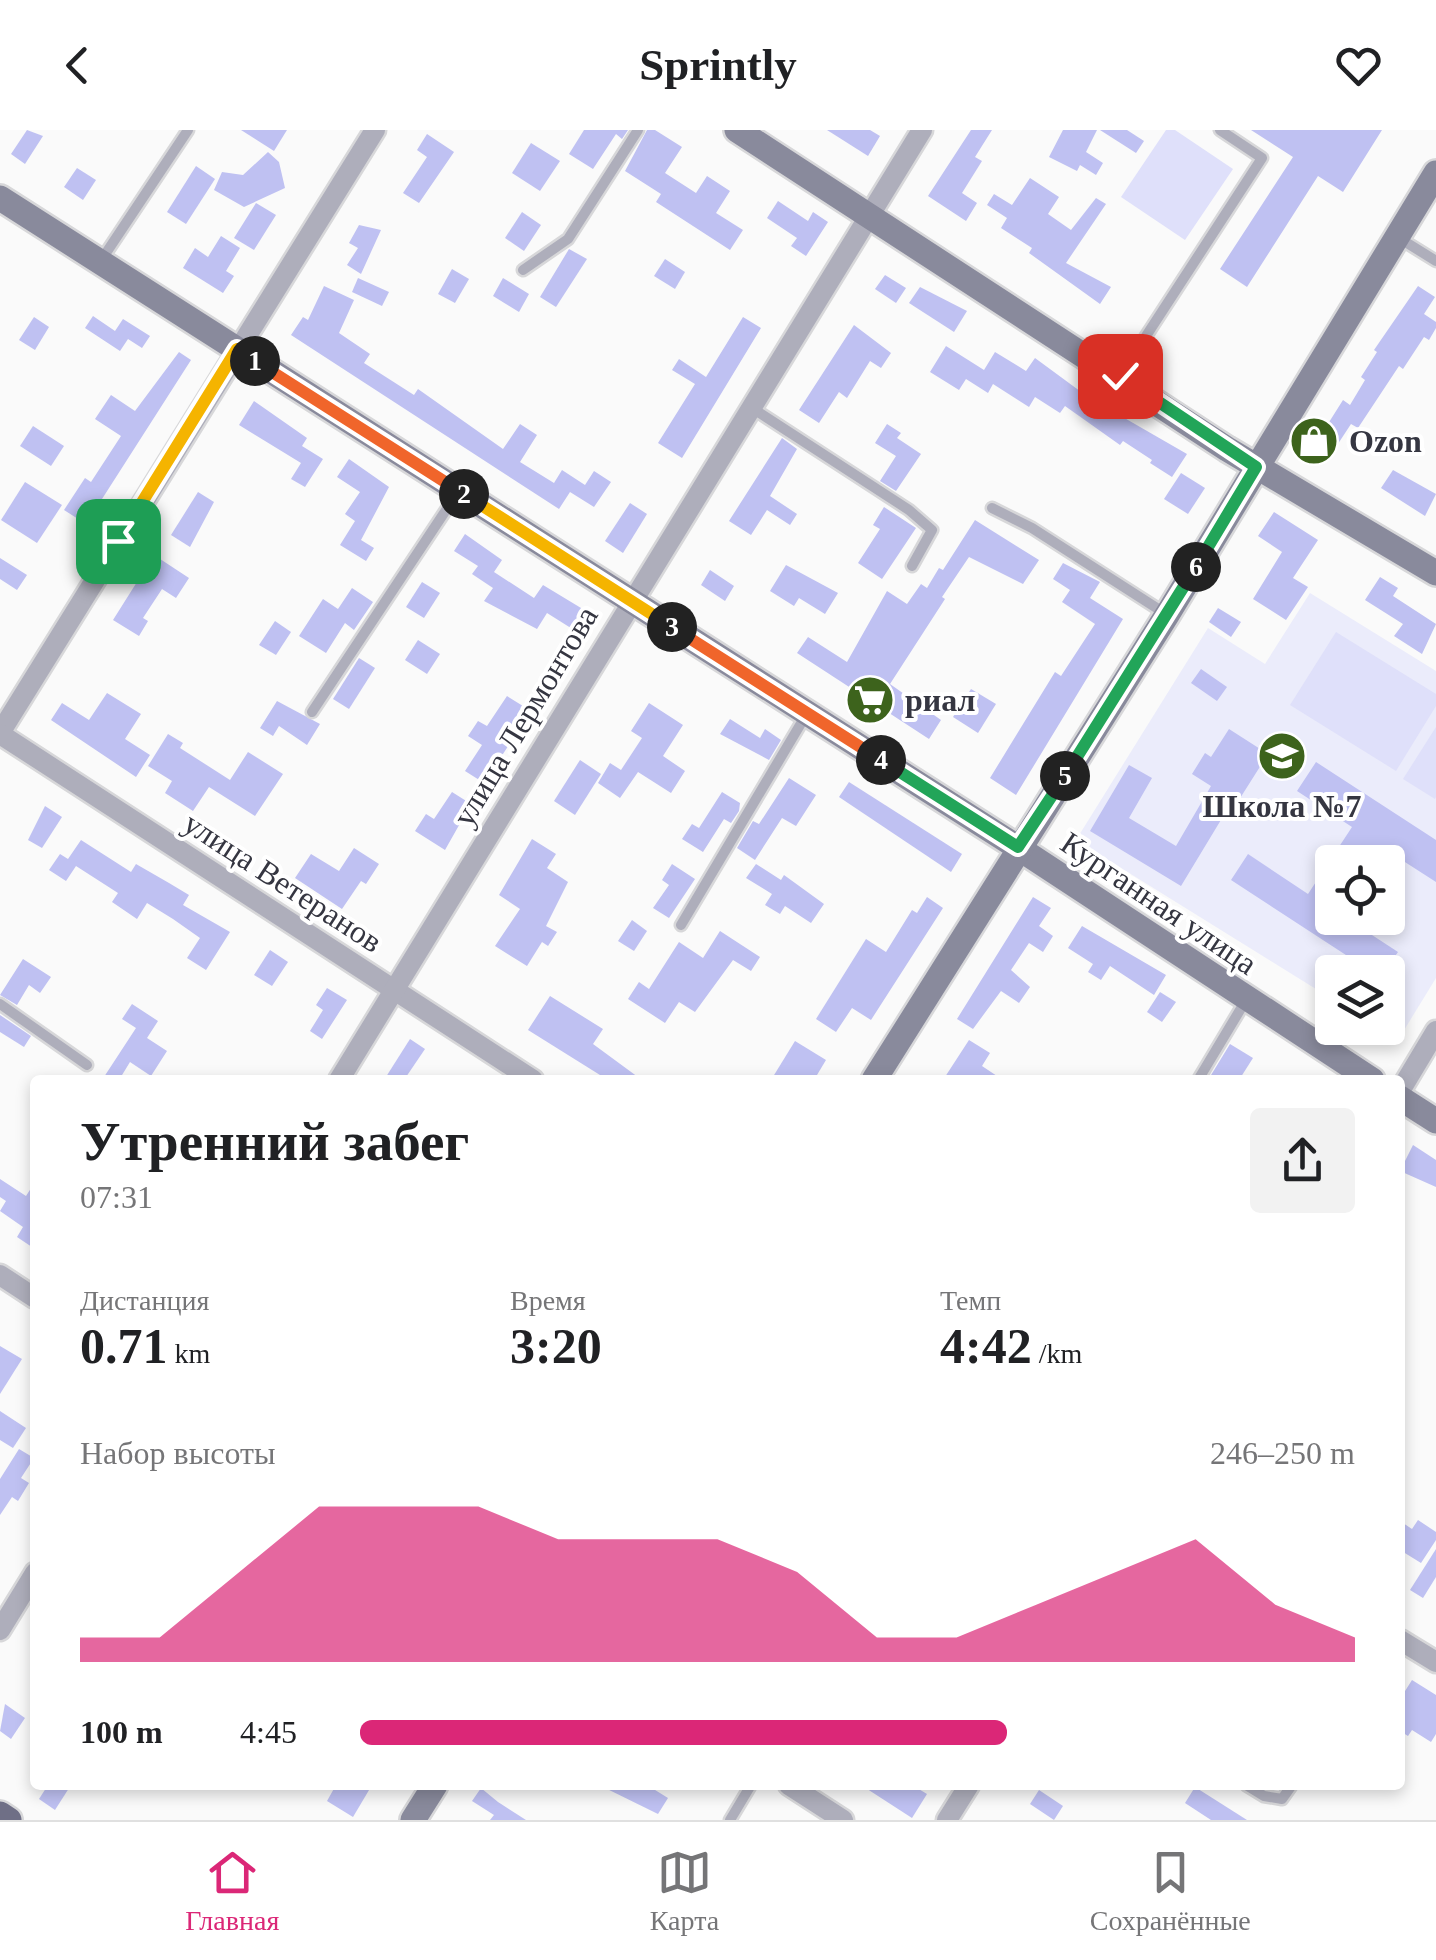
<!DOCTYPE html>
<html lang="ru">
<head>
<meta charset="utf-8">
<style>
	body { margin:0; font-family:"Times New Roman",serif; background:#f2f2f2; color:#202124; height:100vh; display:flex; flex-direction:column; font-size:38px; white-space:nowrap }
	* { box-sizing:border-box; margin:0 }
	p { font-size:32px; color:#757577 }
	.icon { flex:none; width:55px; height:55px; fill:none; stroke:currentColor; stroke-width:2; stroke-linecap:round; stroke-linejoin:round }
	.map { position:relative; flex:1; overflow:hidden }
	.details { position:absolute; left:30px; top:945px; width:1375px; height:715px; display:flex; flex-direction:column; background:#fff; border-radius:10px; box-shadow:0 5px 15px #0003 }
	.details>* { flex:none }
	.tools { position:absolute; left:1315px; top:715px; display:grid; gap:20px }
	.tools a { display:grid; place-items:center; width:90px; height:90px; border-radius:10px; background:#fff; box-shadow:0 5px 15px #0003; font-size:50px }
	.pin { position:absolute; display:grid; place-items:center; width:85px; height:85px; color:#fff; margin:-42px; border-radius:20px; box-shadow:0 5px 15px #0006 }
	.km { position:absolute; width:50px; height:50px; margin:-25px; border-radius:50%; background:#222; color:#fff; font-size:28px; line-height:50px; text-align:center }
	.round { display:grid; place-items:center; flex:none; width:105px; height:105px; border-radius:10px; background:#f2f2f2 }
	.headline { display:flex; align-items:center; justify-content:space-between; height:170px; padding:0 50px }
	h1 { font-size:55px; font-weight:600; line-height:75px }
	.figures { display:grid; grid-template-columns:repeat(3,1fr); gap:15px; height:170px; padding:10px 50px }
	.figures div { display:grid; align-content:center }
	.figures b { font-size:50px; font-weight:600 }
	.figures small { font-size:28px; font-weight:400 }
	.figures p { font-size:28px }
	.chart { height:280px; padding:20px 50px }
	.chart p { display:flex; justify-content:space-between }
	.chart svg { width:100%; height:180px; margin-top:10px; fill:#db2777; opacity:.7 }
	ul { padding:0 50px; list-style:none; font-size:32px }
	li { display:grid; grid-template-columns:160px 120px 1fr; align-items:center; height:75px }
	li i { height:25px; border-radius:12px; background:#db2777 }
	header { display:flex; justify-content:space-between; align-items:center; height:130px; padding:0 50px; background:#fff; font-size:45px; font-weight:600 }
	.tab-bar { display:flex; justify-content:space-around; align-items:center; height:140px; border-top:2px solid #e0e0e0; background:#fff; font-size:28px; color:#757577 }
	.tab-bar a { display:grid; justify-items:center; gap:5px }
	.tab-bar .on { color:#db2777 }
	.map>svg:first-child { display:block }
	.built { fill:#ebecfb; fill-rule:evenodd }
	.green { fill:#dfe0fa }
	.building { fill:#bfc1f2 }
	.lines { fill:none; stroke-linecap:round; stroke-linejoin:round }
	.lane-casing { stroke:#d7d7d9; stroke-width:15 }
	.street-casing { stroke:#d7d7d9; stroke-width:25 }
	.secondary-casing { stroke:#d7d7d9; stroke-width:30 }
	.primary-casing { stroke:#d7d7d9; stroke-width:30 }
	.lane { stroke:#aeaebb; stroke-width:10 }
	.street { stroke:#aeaebb; stroke-width:20 }
	.secondary { stroke:#898a9c; stroke-width:25 }
	.primary { stroke:#6f6f86; stroke-width:25 }
	.split-1-casing { stroke:#fff; stroke-width:20 }
	.split-2-casing { stroke:#fff; stroke-width:20 }
	.split-3-casing { stroke:#fff; stroke-width:20 }
	.split-4-casing { stroke:#fff; stroke-width:20 }
	.split-5-casing { stroke:#fff; stroke-width:20 }
	.split-6-casing { stroke:#fff; stroke-width:20 }
	.split-7-casing { stroke:#fff; stroke-width:20 }
	.split-1 { stroke:#f5b400; stroke-width:12 }
	.split-2 { stroke:#f0652b; stroke-width:12 }
	.split-3 { stroke:#f5b400; stroke-width:12 }
	.split-4 { stroke:#f0652b; stroke-width:12 }
	.split-5 { stroke:#22a559; stroke-width:12 }
	.split-6 { stroke:#22a559; stroke-width:12 }
	.split-7 { stroke:#22a559; stroke-width:12 }
	.labels { text-anchor:middle; stroke-width:8; stroke-linejoin:round; paint-order:stroke }
	.poi-label { font-size:32px; font-weight:bold; fill:#353641; stroke:#fff; text-anchor:start }
	.street-label { font-size:32px; fill:#353641; stroke:#fff }
</style>
</head>
<body>
<header><svg class="icon" aria-label="back" viewBox="0 0 24 24"><path d="M15 5l-7 7 7 7"/></svg>Sprintly<svg class="icon" aria-label="heart" viewBox="0 0 24 24"><path d="M12 20l-8-8c-3-5 5-10 8-4 3-6 11-1 8 4z"/></svg></header>
<div class="map">
<svg width="1436" height="1690" viewBox="0 0 1436 1690">
	<rect width="100%" height="100%" fill="#fafafa"/>
	<path class="built" d="M1310,463l126,78v307l-38,62 -20,-12h10v-56h-56v27l-256,-159 132,-212 57,36zM1332,732h56v56h-56z"/>
	<g class="green">
		<polygon points="1166,0 1175,0 1233,39 1185,110 1121,67"/>
		<polygon points="1336,502 1436,564 1436,576 1396,641 1290,575"/>
		<polygon points="1436,597 1436,667 1435,669 1403,649"/>
	</g>
	<g class="building">
		<polygon points="27,0 43,6 25,34 11,24"/>
		<polygon points="241,0 287,0 274,21"/>
		<polygon points="584,0 628,0 622,9 616,4 593,39 569,24"/>
		<polygon points="647,0 655,0 682,17 665,43 696,63 707,46 730,61 716,83 743,100 730,120 656,72 661,64 625,41"/>
		<polygon points="827,0 870,0 880,6 868,26"/>
		<polygon points="971,0 992,0 975,27 982,31 962,63 977,73 966,91 928,66"/>
		<polygon points="1063,0 1097,0 1086,22 1103,33 1096,45 1080,35 1077,41 1049,27"/>
		<polygon points="1100,0 1127,0 1144,11 1136,23"/>
		<polygon points="1251,0 1382,0 1343,62 1318,46 1247,157 1220,139 1293,27"/>
		<polygon points="427,4 454,22 419,73 403,63 427,27 417,20"/>
		<polygon points="531,13 560,31 540,61 512,43"/>
		<polygon points="268,22 279,32 285,58 244,77 214,60 222,42 243,45"/>
		<polygon points="196,36 215,49 186,94 167,82"/>
		<polygon points="77,38 96,50 83,70 64,57"/>
		<polygon points="1030,48 1059,67 1048,84 1071,100 1096,68 1106,74 1066,133 1111,157 1100,174 1029,123 1032,118 1001,98 1007,88 987,75 994,64 1012,75"/>
		<polygon points="778,71 808,91 813,82 828,92 806,126 791,116 797,108 767,88"/>
		<polygon points="256,73 276,85 254,120 234,108"/>
		<polygon points="522,82 541,95 524,121 505,108"/>
		<polygon points="359,95 381,100 361,144 347,135 358,118 349,113"/>
		<polygon points="221,106 240,118 226,141 234,146 223,163 183,138 195,118 208,127"/>
		<polygon points="569,119 587,129 556,177 540,167"/>
		<polygon points="665,129 685,142 675,159 654,146"/>
		<polygon points="452,139 469,149 455,173 438,164"/>
		<polygon points="885,145 906,158 896,173 875,159"/>
		<polygon points="358,148 389,162 382,176 352,162"/>
		<polygon points="503,148 529,164 519,182 493,166"/>
		<polygon points="324,156 354,170 339,203 370,224 364,233 414,265 418,259 503,319 520,294 537,305 520,332 554,353 562,340 585,355 594,341 611,352 594,377 570,362 559,379 291,205 303,187 308,190"/>
		<polygon points="1418,156 1435,167 1424,184 1436,192 1436,198 1429,210 1424,207 1403,239 1399,236 1358,298 1351,294 1330,326 1314,316 1343,270 1350,275 1365,250 1361,247 1377,222 1374,220"/>
		<polygon points="920,157 967,181 954,202 909,173"/>
		<polygon points="93,186 115,201 123,189 150,206 142,218 128,209 120,221 85,198"/>
		<polygon points="34,187 49,197 35,220 19,210"/>
		<polygon points="743,187 761,198 682,328 658,313 695,254 672,240 679,229 706,247"/>
		<polygon points="854,195 891,223 881,238 870,231 847,268 839,262 819,293 799,280"/>
		<polygon points="946,216 984,240 995,222 1026,241 1035,228 1088,267 1187,324 1172,347 1150,333 1152,330 1123,311 1120,315 1065,276 1060,283 1035,267 1029,277 993,254 988,263 966,249 959,260 930,242"/>
		<polygon points="179,222 191,230 86,394 64,380 85,348 91,352 121,306 95,289 111,265 135,281"/>
		<polygon points="254,271 307,308 302,316 323,329 305,357 291,349 301,333 239,295"/>
		<polygon points="887,294 901,303 897,308 921,324 896,361 880,351 896,326 875,313"/>
		<polygon points="33,296 64,316 51,336 20,316"/>
		<polygon points="782,308 797,319 770,366 797,384 790,395 767,380 751,405 729,391"/>
		<polygon points="349,329 389,357 361,410 374,418 366,431 340,415 355,391 345,384 360,362 337,347"/>
		<polygon points="1393,340 1436,364 1425,386 1381,358"/>
		<polygon points="1181,343 1205,358 1188,384 1164,369"/>
		<polygon points="25,352 62,375 37,413 1,390"/>
		<polygon points="198,362 214,372 190,417 171,405"/>
		<polygon points="630,373 647,384 623,423 605,411"/>
		<polygon points="884,377 916,398 882,449 858,433 880,399 873,395"/>
		<polygon points="1274,382 1318,410 1293,448 1308,457 1286,490 1253,469 1282,422 1258,406"/>
		<polygon points="975,390 1039,430 1023,454 969,427 942,467 945,469 890,554 941,590 929,609 797,523 808,507 847,532 887,461 907,474 921,454 927,458 939,438 943,440"/>
		<polygon points="465,404 502,430 494,442 534,468 543,455 586,481 574,500 547,483 537,499 484,471 493,458 472,444 478,436 454,421"/>
		<polygon points="154,425 189,448 176,468 162,459 143,488 148,491 139,506 113,490"/>
		<polygon points="0,428 27,445 17,460 0,449"/>
		<polygon points="1063,433 1100,452 1090,468 1123,489 1016,665 990,648 1055,542 1061,546 1095,494 1062,472 1070,460 1053,449"/>
		<polygon points="786,435 838,463 825,484 799,468 794,476 770,461"/>
		<polygon points="710,440 734,456 725,471 701,455"/>
		<polygon points="1380,447 1398,458 1393,466 1436,494 1422,524 1394,506 1403,494 1365,470"/>
		<polygon points="422,452 440,463 424,488 406,477"/>
		<polygon points="352,458 373,472 354,500 345,493 326,523 299,506 323,469 338,479"/>
		<polygon points="1218,478 1241,492 1231,507 1209,492"/>
		<polygon points="275,491 291,502 276,525 259,515"/>
		<polygon points="418,510 440,524 427,544 405,530"/>
		<polygon points="359,528 375,538 349,579 333,569"/>
		<polygon points="1201,539 1227,557 1217,571 1191,553"/>
		<polygon points="971,559 996,574 978,603 953,587"/>
		<polygon points="107,563 141,584 125,609 150,625 136,647 51,590 62,573 89,590"/>
		<polygon points="507,566 531,581 484,653 465,641 482,615 468,606 478,591 487,596"/>
		<polygon points="277,571 320,594 307,615 279,596 273,606 260,598"/>
		<polygon points="649,573 683,595 663,626 685,641 671,663 638,642 620,668 598,653 610,633 621,640 642,608 631,601"/>
		<polygon points="730,589 760,608 765,599 781,610 769,630 720,604"/>
		<polygon points="1229,599 1268,624 1237,673 1233,670 1181,756 1090,701 1129,635 1152,648 1129,688 1176,716 1211,656 1192,644 1205,623 1211,627"/>
		<polygon points="168,604 183,613 180,618 230,650 248,622 283,644 255,686 209,657 193,681 165,663 172,651 148,636"/>
		<polygon points="580,630 601,644 575,685 554,671"/>
		<polygon points="1316,632 1436,710 1436,752 1380,716 1369,732 1332,732 1332,788 1346,788 1398,822 1384,842 1372,842 1231,750 1248,724 1308,764 1352,697 1297,661"/>
		<polygon points="789,648 816,665 796,696 782,688 755,730 737,718 753,691 759,694"/>
		<polygon points="849,652 962,724 951,742 839,667"/>
		<polygon points="452,662 471,674 445,720 415,701 426,684 434,689"/>
		<polygon points="722,662 740,673 739,681 731,693 724,689 703,722 682,709 692,694 699,698"/>
		<polygon points="45,676 62,687 42,718 28,710"/>
		<polygon points="532,709 556,724 547,738 568,752 546,796 557,802 548,816 542,812 527,836 495,816 520,779 499,765"/>
		<polygon points="81,710 131,742 136,734 169,753 189,765 183,775 230,802 206,840 187,828 200,808 173,789 147,773 137,789 112,772 118,763 76,736 66,751 49,740 60,724 68,729"/>
		<polygon points="354,718 379,734 366,754 361,751 342,779 295,748 311,724 339,741"/>
		<polygon points="672,734 695,749 669,788 653,778 669,755 662,750"/>
		<polygon points="756,734 781,750 784,745 824,774 811,793 785,776 780,784 765,775 772,764 746,748"/>
		<polygon points="927,767 943,778 871,890 852,878 836,902 816,889 866,809 886,822 912,780 917,783"/>
		<polygon points="1033,767 1051,778 1039,796 1053,806 1043,822 1029,813 1011,840 1030,857 1019,873 1001,861 973,899 957,889"/>
		<polygon points="632,790 647,801 634,821 618,811"/>
		<polygon points="1082,796 1166,845 1154,865 1110,836 1101,850 1088,842 1093,834 1068,818"/>
		<polygon points="720,801 760,827 751,841 733,830 695,882 679,872 665,893 628,869 639,852 649,859 679,812 703,828"/>
		<polygon points="270,820 288,832 272,856 254,845"/>
		<polygon points="23,829 51,847 40,863 29,855 17,875 0,865"/>
		<polygon points="327,858 347,870 322,909 310,901 323,880 316,875"/>
		<polygon points="1160,862 1176,872 1162,892 1147,882"/>
		<polygon points="550,866 603,899 593,914 642,950 608,950 528,900"/>
		<polygon points="132,874 158,891 147,908 167,921 151,946 130,932 119,950 102,950 136,898 122,889"/>
		<polygon points="0,885 31,906 24,917 0,902"/>
		<polygon points="410,909 425,919 404,950 384,950"/>
		<polygon points="969,910 990,923 982,936 1003,950 943,950"/>
		<polygon points="795,911 826,930 814,950 771,950"/>
		<polygon points="1230,914 1253,928 1239,950 1208,950"/>
		<polygon points="1413,1015 1436,1030 1436,1057 1400,1041"/>
		<polygon points="0,1049 26,1066 35,1052 35,1119 17,1107 23,1097 0,1081 6,1071 0,1067"/>
		<polygon points="0,1216 22,1229 0,1264"/>
		<polygon points="0,1281 26,1298 13,1318 0,1310"/>
		<polygon points="19,1319 34,1328 21,1348 29,1353 18,1371 12,1367 0,1385 0,1349"/>
		<polygon points="1418,1390 1436,1402 1436,1410 1421,1433 1400,1420 1400,1391 1412,1399"/>
		<polygon points="1436,1419 1436,1447 1423,1468 1410,1460"/>
		<polygon points="1412,1550 1436,1565 1436,1604 1431,1612 1412,1600 1408,1606 1400,1601 1400,1569"/>
		<polygon points="5,1574 25,1588 11,1609 0,1601"/>
		<polygon points="48,1655 71,1655 55,1680 39,1669"/>
		<polygon points="336,1655 372,1655 353,1687 327,1671"/>
		<polygon points="599,1655 647,1655 668,1668 658,1684"/>
		<polygon points="861,1655 912,1655 927,1664 912,1688"/>
		<polygon points="1195,1657 1247,1690 1211,1690 1185,1673"/>
		<polygon points="481,1658 498,1672 526,1690 490,1690 494,1685 472,1671"/>
		<polygon points="1039,1660 1063,1676 1054,1690 1030,1674"/>
	</g>
	<g class="lines">
		<g class="lane-casing">
			<g id="lane">
				<polyline points="1399,108 1436,131"/>
				<polyline points="100,132 188,0"/>
				<polyline points="523,140 568,109 638,0"/>
				<polyline points="1120,246 1262,28 1220,0"/>
				<polyline points="752,278 909,380 932,400 912,436"/>
				<polyline points="992,378 1032,398 1166,484"/>
				<polyline points="312,582 458,362"/>
				<polyline points="681,795 806,585"/>
				<polyline points="0,874 87,935"/>
				<polyline points="1198,950 1246,870"/>
				<polyline points="1246,1655 1264,1666 1282,1669 1292,1655"/>
				<polyline points="730,1690 751,1655"/>
			</g>
		</g>
		<g class="street-casing">
			<g id="street">
				<polyline points="0,603 375,0"/>
				<polyline points="0,604 533,950"/>
				<polyline points="339,950 922,0"/>
				<polyline points="1400,961 1436,901"/>
				<polyline points="0,1145 35,1168"/>
				<polyline points="0,1500 35,1443"/>
				<polyline points="1400,1510 1436,1532"/>
				<polyline points="789,1655 843,1690"/>
				<polyline points="947,1690 969,1655"/>
			</g>
		</g>
		<g class="secondary-casing">
			<g id="secondary">
				<polyline points="737,0 1227,319 1436,443"/>
				<polyline points="0,68 1017,717 1372,950"/>
				<polyline points="874,950 1167,485 1436,43"/>
				<polyline points="1400,968 1436,991"/>
				<polyline points="413,1690 435,1655"/>
			</g>
		</g>
		<g class="primary-casing">
			<polyline id="primary" points="0,1684 9,1690"/>
		</g>
		<use href="#lane" class="lane"/>
		<use href="#street" class="street"/>
		<use href="#secondary" class="secondary"/>
		<use href="#primary" class="primary"/>
	</g>
	<g class="lines">
		<g class="split-1-casing">
			<polyline id="split-1" points="118,411 237,219 255,231"/>
		</g>
		<g class="split-2-casing">
			<polyline id="split-2" points="255,231 464,364"/>
		</g>
		<g class="split-3-casing">
			<polyline id="split-3" points="464,364 672,497"/>
		</g>
		<g class="split-4-casing">
			<polyline id="split-4" points="672,497 881,630"/>
		</g>
		<g class="split-5-casing">
			<polyline id="split-5" points="881,630 1018,717 1065,646"/>
		</g>
		<g class="split-6-casing">
			<polyline id="split-6" points="1065,646 1196,437"/>
		</g>
		<g class="split-7-casing">
			<polyline id="split-7" points="1120,246 1256,337 1196,437"/>
		</g>
		<use href="#split-1" class="split-1"/>
		<use href="#split-2" class="split-2"/>
		<use href="#split-3" class="split-3"/>
		<use href="#split-4" class="split-4"/>
		<use href="#split-5" class="split-5"/>
		<use href="#split-6" class="split-6"/>
		<use href="#split-7" class="split-7"/>
	</g>
	<defs>
		<g id="shop-disc" transform="scale(2.5)"><circle r="9.5" fill="#3d631c" stroke="#fff"/><path d="M-5-2.5h2.3a2.7 3.5 0 0 1 5.4 0H5L5.5 6h-11ZM-1.5-2.5h3a1.5 2.3 0 0 0-3 0Z" fill="#fff"/></g>
		<g id="supermarket-disc" transform="scale(2.5)"><circle r="9.5" fill="#3d631c" stroke="#fff"/><path d="M-6-5.5h2.5l.6 2H6L4.5 2H-2.5L-4.4-4H-6ZM-1.5 3.2a1.3 1.3 0 1 0 .1 0ZM3 3.2a1.3 1.3 0 1 0 .1 0Z" fill="#fff"/></g>
		<g id="school-disc" transform="scale(2.5)"><circle r="9.5" fill="#3d631c" stroke="#fff"/><path d="M0-5L7-2L0 1L-7-2ZM-4 1L0 2.5L4 1V4Q0 6-4 4Z" fill="#fff"/></g>
	</defs>
	<g fill-rule="evenodd">
		<use href="#shop-disc" x="1314" y="311"/>
		<use href="#supermarket-disc" x="870" y="570"/>
		<use href="#school-disc" x="1282" y="626"/>
	</g>
	<g class="labels">
		<g class="poi-label">
			<text x="1349" y="322">Ozon</text>
			<text x="905" y="581">риал</text>
			<text x="1282" y="687" text-anchor="middle">Школа №7</text>
		</g>
		<g class="street-label">
			<text transform="translate(525 586) rotate(-59)" y="11">улица Лермонтова</text>
			<text transform="translate(283 752) rotate(33)" y="11">улица Ветеранов</text>
			<text transform="translate(1159 773) rotate(34)" y="11">Курганная улица</text>
		</g>
	</g>
</svg>
<div class="tools">
<a><svg class="icon" aria-label="locate" viewBox="0 0 24 24"><circle cx="12" cy="12" r="6"/><path d="M12 2v4M12 18v4M2 12h4M18 12h4"/></svg></a>
<a><svg class="icon" aria-label="layers" viewBox="0 0 24 24"><path d="M12 4l9 5-9 5-9-5zM3 14l9 5 9-5"/></svg></a>
</div>
<div class="pin" style="left:118px;top:411px;background:#1e9e55"><svg class="icon" aria-label="arrive" viewBox="0 0 24 24"><path d="M6 21V4h12l-3 4 3 4H6"/></svg></div>
<div class="pin" style="left:1120px;top:246px;background:#d93025"><svg class="icon" aria-label="check" viewBox="0 0 24 24"><path d="M5 12l5 5 9-10"/></svg></div>
<b class="km" style="left:255px;top:231px">1</b>
<b class="km" style="left:464px;top:364px">2</b>
<b class="km" style="left:672px;top:497px">3</b>
<b class="km" style="left:881px;top:630px">4</b>
<b class="km" style="left:1065px;top:646px">5</b>
<b class="km" style="left:1196px;top:437px">6</b>
<section class="details">
<div class="headline"><div><h1>Утренний забег</h1><p>07:31</p></div><a class="round"><svg class="icon" aria-label="share" viewBox="0 0 24 24"><path d="M12 15V3M7 8l5-5 5 5M5 13v7h14v-7"/></svg></a></div>
<div class="figures">
<div><p>Дистанция</p><b>0.71<small> km</small></b></div>
<div><p>Время</p><b>3:20</b></div>
<div><p>Темп</p><b>4:42<small> /km</small></b></div>
</div>
<div class="chart"><p><span>Набор высоты</span>246–250 m</p>
<svg viewBox="0 0 160 44" preserveAspectRatio="none"><path d="M0 44V38L10 38L20 22L30 6L40 6L50 6L60 14L70 14L80 14L90 22L100 38L110 38L120 30L130 22L140 14L150 30L160 38V44z"/></svg>
</div>
<ul>
<li><b>100 m</b>4:45<i style="width:65%"></i></li>
</ul>
</section>
</div>
<nav class="tab-bar">
<a class="on"><svg class="icon" aria-label="home" viewBox="0 0 24 24"><path d="M3 11l9-7 9 7M6 9v11h12V9"/></svg>Главная</a>
<a><svg class="icon" aria-label="map" viewBox="0 0 24 24"><path d="M3 6l6-2 6 2 6-2v14l-6 2-6-2-6 2zM9 4v14M15 6v14"/></svg>Карта</a>
<a><svg class="icon" aria-label="saved" viewBox="0 0 24 24"><path d="M7 4h10v16l-5-4-5 4z"/></svg>Сохранённые</a>
</nav>
</body>
</html>
